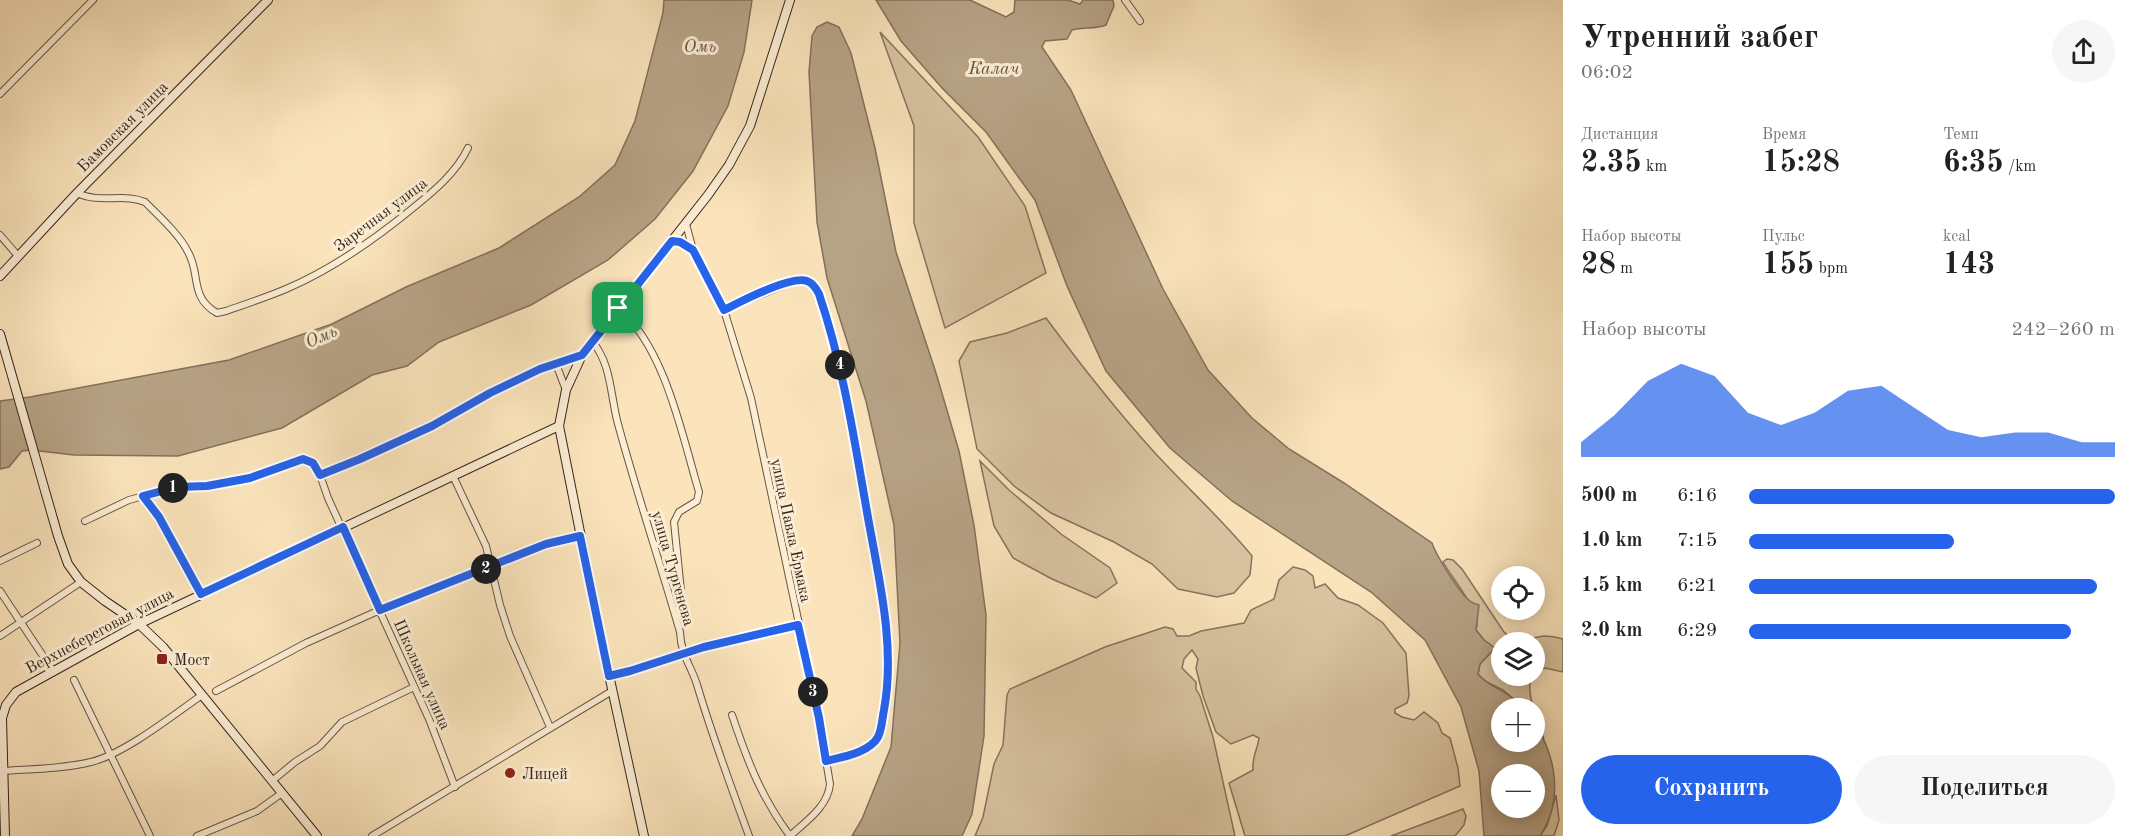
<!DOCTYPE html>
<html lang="ru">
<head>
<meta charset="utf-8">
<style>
	body { margin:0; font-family:"Old Standard TT",serif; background:#f6f6f6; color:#222; height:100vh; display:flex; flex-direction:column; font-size:22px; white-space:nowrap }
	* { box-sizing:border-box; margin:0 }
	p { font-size:20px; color:#767676 }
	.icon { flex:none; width:33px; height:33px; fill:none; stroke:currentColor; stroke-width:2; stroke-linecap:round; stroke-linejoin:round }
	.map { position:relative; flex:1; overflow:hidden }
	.details { display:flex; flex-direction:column; background:#fff; width:570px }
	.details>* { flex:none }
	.fabs { position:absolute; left:1491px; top:566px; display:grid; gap:12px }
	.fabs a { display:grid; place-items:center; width:54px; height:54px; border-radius:50%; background:#fff; box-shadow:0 3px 15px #0003; font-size:30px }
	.pin { position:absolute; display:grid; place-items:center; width:51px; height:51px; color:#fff; margin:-26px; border-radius:12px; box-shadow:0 3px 9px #0006 }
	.km { position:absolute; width:30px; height:30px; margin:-15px; border-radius:50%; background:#222; color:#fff; font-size:16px; line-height:30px; text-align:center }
	.round { display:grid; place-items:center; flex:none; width:63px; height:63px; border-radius:32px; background:#f6f6f6 }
	.overview { display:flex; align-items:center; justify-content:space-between; height:102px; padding:0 18px }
	h1 { font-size:33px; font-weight:600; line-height:45px }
	.metrics { display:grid; grid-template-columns:repeat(3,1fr); gap:9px; height:102px; padding:6px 18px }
	.metrics div { display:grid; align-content:center }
	.metrics b { font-size:30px; font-weight:600 }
	.metrics small { font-size:16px; font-weight:400 }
	.metrics p { font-size:16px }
	.chart { height:168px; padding:12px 18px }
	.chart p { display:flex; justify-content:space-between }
	.chart svg { width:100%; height:108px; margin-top:6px; fill:#2563eb; opacity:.7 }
	.button { display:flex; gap:12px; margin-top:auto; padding:12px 18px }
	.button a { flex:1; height:69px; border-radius:36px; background:#2563eb; color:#fff; font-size:24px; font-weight:600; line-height:69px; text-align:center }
	.button a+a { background:#f6f6f6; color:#222 }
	ul { padding:0 18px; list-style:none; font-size:20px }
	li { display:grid; grid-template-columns:96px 72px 1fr; align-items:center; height:45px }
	li i { height:15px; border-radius:8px; background:#2563eb }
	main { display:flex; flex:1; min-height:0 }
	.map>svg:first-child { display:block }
	.green { fill:#d9c4a1; stroke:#867460; stroke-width:1.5 }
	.water { fill:#b7a386; stroke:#82715c; stroke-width:1.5; fill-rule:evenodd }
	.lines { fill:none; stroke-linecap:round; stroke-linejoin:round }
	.street-casing { stroke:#645546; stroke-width:8 }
	.secondary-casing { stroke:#32251e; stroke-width:10 }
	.street { stroke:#fcedd3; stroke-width:6 }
	.secondary { stroke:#fcedd3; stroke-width:8 }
	.route-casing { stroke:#fff; stroke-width:12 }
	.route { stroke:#2563eb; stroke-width:8 }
	.poi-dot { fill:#8f2418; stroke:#fcedd3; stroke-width:2 }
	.labels { text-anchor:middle; stroke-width:6; stroke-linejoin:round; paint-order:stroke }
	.street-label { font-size:16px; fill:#32251e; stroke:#fcedd3 }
	.poi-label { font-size:16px; fill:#32251e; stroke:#fcedd3; text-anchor:start }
	.water-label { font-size:18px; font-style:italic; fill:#615142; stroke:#fcedd3 }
</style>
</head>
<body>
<main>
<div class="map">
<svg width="1563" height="836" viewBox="0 0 1563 836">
	<rect width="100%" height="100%" fill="#fbe4bc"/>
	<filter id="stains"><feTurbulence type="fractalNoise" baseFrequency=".00333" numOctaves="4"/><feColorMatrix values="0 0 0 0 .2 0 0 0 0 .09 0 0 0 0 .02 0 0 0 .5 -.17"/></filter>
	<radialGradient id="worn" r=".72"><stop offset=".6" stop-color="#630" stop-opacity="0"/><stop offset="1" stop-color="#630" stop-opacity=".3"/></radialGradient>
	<g class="green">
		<polygon points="880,32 978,137 1025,206 1046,273 945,328 914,223 914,126"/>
		<path d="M1046,318c34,46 70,92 109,135 32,35 67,66 97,103l-2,19 -16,18 -17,4 -39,-8 -26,-25 -38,-22 -63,-29 -37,-27 -37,-37 -18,-88 11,-19 37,-9z"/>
		<polygon points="980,461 1009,490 1061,534 1110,568 1117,583 1096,598 1052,579 1013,558 994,526"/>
		<path d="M1447,559l6,1 9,9 42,63c18,17 22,5 40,4 6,0 13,1 19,3v33l-18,-4 -10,4 -1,-30h-32v33h30c-8,16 7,48 12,64l-9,-15 -1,-16h-10l-21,-18 -20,-10 -5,-6 2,-10 15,-16 -11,-8 -8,-10c0,-1 2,-8 1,-9 -2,-15 -26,-45 -34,-59z"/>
		<path d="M1293,567l12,3 8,6 2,12 10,-4 13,14 20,7 25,18 23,30 3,43 -2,7 -12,6v4l7,4 12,3 10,-8 14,11 4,10 8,5 8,30 2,18 -115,50h-100l-16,-53 24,-13c-1,-15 4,-18 6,-32l-6,-3 -22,9 -15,-12 -13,-36 -7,-28 2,-9 -6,-9 -8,9 -2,9 14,14v7l4,7 13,41 22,99h-260l8,-19 11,-53 9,-19 4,-50 3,-6 95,-42 60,-20 8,2 4,7h12l12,-5 43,-8 7,-13 23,-11 5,-19z"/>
		<polygon points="1556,795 1559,820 1554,836 1540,836 1547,826"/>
		<polygon points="1463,809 1466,816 1464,825 1455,836 1391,836"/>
	</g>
	<g class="water">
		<polygon points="664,0 752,0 744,52 728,106 693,171 655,219 608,260 531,305 439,342 407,366 372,375 282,428 178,456 74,455 31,450 22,451 9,467 0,469 0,401 30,397 229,360 332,324 406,287 499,248 579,197 615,165 635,121 663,13"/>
		<path d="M876,0h94l36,17 8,-5 1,-12h53l12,4 3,-4h30l1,6 -8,19c-12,5 -22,1 -34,5l-5,9 -22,2 -3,6 29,43 92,199 45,81 44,48 37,31 55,34 88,60c4,12 28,51 38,58 2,2 6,3 9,4l-3,25 8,10 11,8 -15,16 -2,10c11,14 32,17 46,34h-22v33h32l1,-17c22,34 28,77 5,112h-56l-5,-65 -18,-64 -36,-67 -54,-48 -139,-91 -62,-53 -64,-77 -39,-85 -32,-86 -49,-68 -44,-44 -41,-47zM1502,774h32v33h-32z"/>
		<polygon points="827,22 839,27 851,53 875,148 896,252 936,373 959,451 974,525 986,615 984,736 972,814 962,836 852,836 862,819 891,747 900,643 894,525 866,401 827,278 817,222 809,72 812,36 817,27"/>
	</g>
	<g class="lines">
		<g class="street-casing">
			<g id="street">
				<polyline points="1125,0 1140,21"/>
				<polyline points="0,94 93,0"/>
				<path d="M77,193c23,11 48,0 68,9 13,13 35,33 43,50 13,22 1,45 29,61l9,-2c20,-7 41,-14 60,-22 47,-20 88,-49 127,-81 21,-17 43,-35 55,-60"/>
				<path d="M686,224l7,26 31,60 27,88 68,320 11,66c-2,23 -25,38 -40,52"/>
				<polyline points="0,235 18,256"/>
				<polyline points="672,241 680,242 693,249"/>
				<path d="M618,308c47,39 64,127 81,184l-2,9 -18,11 -5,10 7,69 -4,28"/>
				<path d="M724,310l67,-28c9,-2 18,-3 25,5 10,14 12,36 16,52 16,55 25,112 35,169 7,43 16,86 20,130 1,22 1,81 -9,99 -9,16 -36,20 -52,24"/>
				<path d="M592,341c20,24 18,54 26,83 19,70 42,138 62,208 1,25 12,34 18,56 15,50 33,99 51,148"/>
				<polyline points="556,364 566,390"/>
				<polyline points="320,475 328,498 429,719 455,787"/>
				<polyline points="453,476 486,546 500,605 510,636 550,727"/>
				<polyline points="143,496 159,517 201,594"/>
				<polyline points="85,521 129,500 177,487 207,487 250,478 303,459 313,463 320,475 361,459 432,426 490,393 540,369 582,355"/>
				<polyline points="0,561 37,543"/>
				<polyline points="0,591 53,671"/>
				<polyline points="0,636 81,582"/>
				<path d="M609,676c32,-7 62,-19 94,-29 30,-10 64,-13 95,-22"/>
				<polyline points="74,680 150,836"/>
				<polyline points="216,691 306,643 380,610 546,544 580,536"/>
				<path d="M732,715c15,45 29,82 58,121"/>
				<path d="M3,771c29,-2 59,-2 88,-9 33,-8 81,-46 111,-67"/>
				<polyline points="272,781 295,762 320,746 342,722 414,687"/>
				<polyline points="197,836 257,811 282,793"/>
				<polyline points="372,836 612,691"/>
			</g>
		</g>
		<g class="secondary-casing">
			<g id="secondary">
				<polyline points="0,276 77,193 268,0"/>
				<polyline points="0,334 58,536 68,564 81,582 105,601 139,624 163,647 317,836"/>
				<polyline points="5,836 2,718 6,705 16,692 139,624 559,426"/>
				<polyline points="644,836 601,638 559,426 566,390 582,355 708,195 729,165 750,126 790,0"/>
			</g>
		</g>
		<use href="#street" class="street"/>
		<use href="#secondary" class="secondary"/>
	</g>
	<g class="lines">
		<g class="route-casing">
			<path id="route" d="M672,241l8,1 13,8 31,60c16,-8 67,-35 83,-29 6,2 9,7 12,13 24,71 35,144 48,218 11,64 29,132 17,198 -2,9 -2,19 -6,27 -9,16 -36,20 -52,24l-7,-43 -21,-93 -94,22 -74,24 -21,5 -29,-140 -34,8 -166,66 -37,-83 -142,67 -42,-77 -16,-21 34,-9 30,-1 43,-8 53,-19 10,4 7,12 40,-16 72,-33 58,-33 50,-24 42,-14z"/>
		</g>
		<use href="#route" class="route"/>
	</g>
	<g class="poi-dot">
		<rect x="156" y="653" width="12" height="12" rx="3"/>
		<circle cx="510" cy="773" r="6"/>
	</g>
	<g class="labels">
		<g class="street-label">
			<text transform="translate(122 126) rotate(-45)" y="6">Бамовская улица</text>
			<text transform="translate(380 214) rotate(-37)" y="6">Заречная улица</text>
			<text transform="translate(792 530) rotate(78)" y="6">улица Павла Ермака</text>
			<text transform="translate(674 568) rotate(74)" y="6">улица Тургенева</text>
			<text transform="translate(99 630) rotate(-28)" y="6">Верхнебереговая улица</text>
			<text transform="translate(423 674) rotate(66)" y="6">Школьная улица</text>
		</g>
		<g class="poi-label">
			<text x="174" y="665">Мост</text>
			<text x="522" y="779">Лицей</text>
		</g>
		<g class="water-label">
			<text x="700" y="52">Омь</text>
			<text x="994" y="74">Калач</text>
			<text transform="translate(321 336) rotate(-23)" y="6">Омь</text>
		</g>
	</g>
	<rect width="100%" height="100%" filter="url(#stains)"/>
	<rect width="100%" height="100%" fill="url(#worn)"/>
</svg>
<div class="fabs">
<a><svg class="icon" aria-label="locate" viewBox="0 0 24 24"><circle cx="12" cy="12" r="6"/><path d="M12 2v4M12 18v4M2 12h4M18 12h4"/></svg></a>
<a><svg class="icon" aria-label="layers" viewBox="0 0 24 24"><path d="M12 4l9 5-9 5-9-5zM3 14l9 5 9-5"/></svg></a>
<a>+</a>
<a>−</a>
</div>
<div class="pin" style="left:618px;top:308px;background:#1e9e55"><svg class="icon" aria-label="arrive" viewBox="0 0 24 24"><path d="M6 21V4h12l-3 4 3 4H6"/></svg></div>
<b class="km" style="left:173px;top:488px">1</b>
<b class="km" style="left:486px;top:569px">2</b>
<b class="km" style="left:813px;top:692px">3</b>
<b class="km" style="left:840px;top:365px">4</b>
</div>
<section class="details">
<div class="overview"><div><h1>Утренний забег</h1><p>06:02</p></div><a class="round"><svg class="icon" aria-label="share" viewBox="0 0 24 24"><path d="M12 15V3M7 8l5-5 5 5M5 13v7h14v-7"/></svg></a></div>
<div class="metrics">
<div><p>Дистанция</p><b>2.35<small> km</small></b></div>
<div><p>Время</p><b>15:28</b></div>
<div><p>Темп</p><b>6:35<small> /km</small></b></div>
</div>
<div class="metrics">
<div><p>Набор высоты</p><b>28<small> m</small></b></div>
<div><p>Пульс</p><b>155<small> bpm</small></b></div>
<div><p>kcal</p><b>143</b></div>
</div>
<div class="chart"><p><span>Набор высоты</span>242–260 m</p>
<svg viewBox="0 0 160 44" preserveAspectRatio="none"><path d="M0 44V38L10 27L20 13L30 6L40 11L50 26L60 31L70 26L80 17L90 15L100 24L110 33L120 36L130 34L140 34L150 38L160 38V44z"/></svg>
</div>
<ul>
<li><b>500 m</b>6:16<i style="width:100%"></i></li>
<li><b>1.0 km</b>7:15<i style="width:56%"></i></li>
<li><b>1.5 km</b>6:21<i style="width:95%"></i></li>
<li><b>2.0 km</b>6:29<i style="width:88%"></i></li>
</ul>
<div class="button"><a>Сохранить</a><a>Поделиться</a></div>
</section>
</main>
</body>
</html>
